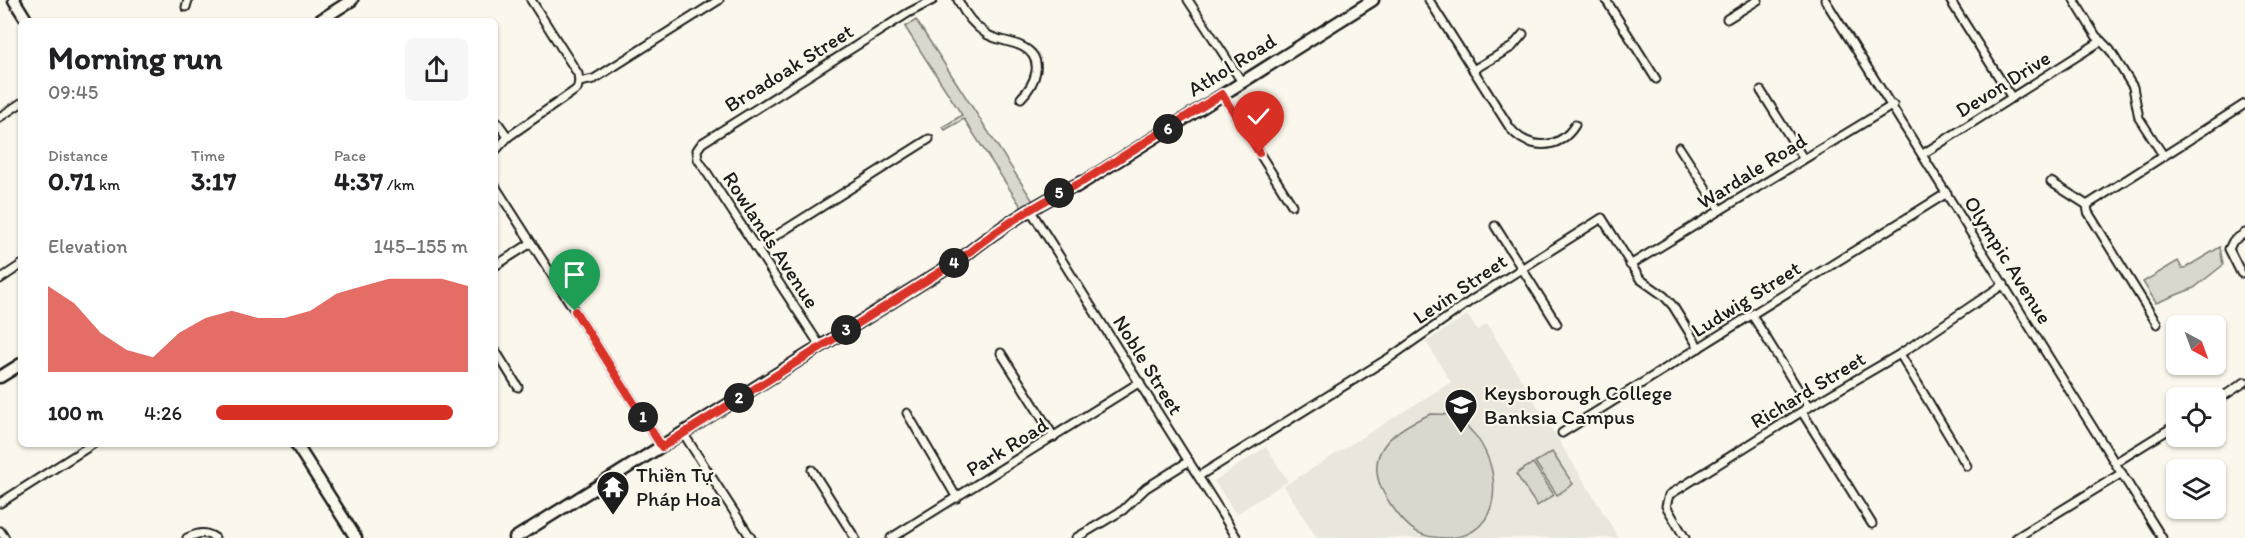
<!DOCTYPE html>
<html lang="en">
<head>
<meta charset="utf-8">
<style>
	body { margin:0; font-family:Itim,sans-serif; background:#f6f6f6; color:#202124; height:100vh; display:flex; flex-direction:column; font-size:22px; white-space:nowrap }
	* { box-sizing:border-box; margin:0 }
	p { font-size:20px; color:#757577 }
	.icon { flex:none; width:33px; height:33px; fill:none; stroke:currentColor; stroke-width:2; stroke-linecap:round; stroke-linejoin:round }
	.map { position:relative; flex:1; overflow:hidden }
	.side { position:absolute; left:18px; top:18px; width:480px; height:429px; display:flex; flex-direction:column; background:#fff; border-radius:9px; box-shadow:0 2px 4px #0004 }
	.side>* { flex:none }
	.needle { width:39px; rotate:139deg }
	.fabs { position:absolute; left:2166px; top:315px; display:grid; gap:12px }
	.fabs a { display:grid; place-items:center; width:60px; height:60px; border-radius:9px; background:#fff; box-shadow:0 2px 4px #0004; font-size:30px }
	.pin { position:absolute; display:grid; place-items:center; width:51px; height:51px; color:#fff; margin:-62px -26px; border-radius:50% 50% 50% 0; rotate:-45deg; box-shadow:0 0 6px #0007 }
	.pin .icon { rotate:45deg }
	.km { position:absolute; width:30px; height:30px; margin:-15px; border-radius:50%; background:#222; color:#fff; font-size:16px; line-height:30px; text-align:center }
	.round { display:grid; place-items:center; flex:none; width:63px; height:63px; border-radius:9px; background:#f6f6f6 }
	.head { display:flex; align-items:center; justify-content:space-between; height:102px; padding:0 30px }
	h1 { font-size:33px; font-weight:700; line-height:45px }
	.stats { display:grid; grid-template-columns:repeat(3,1fr); gap:9px; height:102px; padding:6px 30px }
	.stats div { display:grid; align-content:center }
	.stats b { font-size:26px; font-weight:700 }
	.stats small { font-size:16px; font-weight:400 }
	.stats p { font-size:16px }
	.chart { height:168px; padding:12px 30px }
	.chart p { display:flex; justify-content:space-between }
	.chart svg { width:100%; height:108px; margin-top:6px; fill:#d93025; opacity:.7 }
	ul { padding:0 30px; list-style:none; font-size:20px }
	li { display:grid; grid-template-columns:96px 72px 1fr; align-items:center; height:45px }
	li i { height:15px; border-radius:8px; background:#d93025 }
	.map>svg:first-child { display:block }
	.built { fill:#eae6dc }
	.green { fill:#dad7ce; stroke:#7b7a75; stroke-width:1.5 }
	.lines { fill:none; stroke-linecap:round; stroke-linejoin:round }
	.street-casing { stroke:#1c1c1c; stroke-width:11 }
	.secondary-casing { stroke:#1c1c1c; stroke-width:15 }
	.street { stroke:#fbf7ec; stroke-width:7 }
	.secondary { stroke:#fbf7ec; stroke-width:10 }
	.route-casing { stroke:#fff; stroke-width:12 }
	.route { stroke:#d93025; stroke-width:8 }
	.labels { text-anchor:middle; stroke-width:4.5; stroke-linejoin:round; paint-order:stroke }
	.street-label { font-size:21px; fill:#1c1c1c; stroke:#fbf7ec }
	.poi-label { font-size:21px; fill:#1c1c1c; stroke:#fbf7ec; text-anchor:start }
</style>
</head>
<body>
<div class="map">
<svg width="2245" height="538" viewBox="0 0 2245 538">
	<rect width="100%" height="100%" fill="#fbf7ec"/>
	<filter id="ink" filterUnits="userSpaceOnUse"><feTurbulence type="fractalNoise" baseFrequency=".0167" numOctaves="2"/><feDisplacementMap in="SourceGraphic" scale="12" xChannelSelector="R" yChannelSelector="G"/><feConvolveMatrix kernelMatrix="1 2 1 2 8 2 1 2 1" color-interpolation-filters="sRGB"/></filter>
	<g filter="url(#ink)">
		<g class="built">
			<polygon points="1467,315 1477,330 1487,324 1619,538 1317,538 1284,486 1451,382 1426,342"/>
			<polygon points="1266,447 1288,481 1236,514 1214,481"/>
		</g>
		<g class="green">
			<polygon points="916,20 1033,201 1022,208 964,119 945,130 943,127 962,115 905,27"/>
			<polygon points="2220,247 2223,265 2194,288 2156,303 2143,282 2178,261 2182,268 2185,268"/>
			<path d="M1431,414c6,0 13,0 18,1 5,1 8,5 12,7 43,30 49,116 -15,116 -26,0 -37,-8 -52,-29 -37,-48 -10,-76 37,-95z"/>
			<polygon points="1552,452 1573,484 1557,495 1535,462"/>
			<polygon points="1533,463 1554,495 1537,506 1516,474"/>
		</g>
		<g class="lines">
			<g class="street-casing">
				<g id="street">
					<polyline points="531,0 578,74 579,82"/>
					<path d="M958,0c7,15 16,26 30,35 11,6 24,6 35,12 23,12 12,37 -2,51"/>
					<polyline points="1188,0 1242,82"/>
					<path d="M1429,0l81,128c18,22 49,23 65,-3"/>
					<polyline points="1606,0 1656,79"/>
					<polyline points="1825,0 2162,538"/>
					<polyline points="1950,0 2012,98"/>
					<polyline points="2074,0 2096,36 2110,50 2133,87 2139,118 2163,155"/>
					<polyline points="186,7 188,0"/>
					<polyline points="1727,19 1758,0"/>
					<polyline points="1473,70 1512,47 1523,34"/>
					<polyline points="1761,91 1803,158"/>
					<polyline points="1222,94 1292,205"/>
					<polyline points="0,117 21,103"/>
					<polyline points="495,119 508,137"/>
					<polyline points="1679,147 1720,210"/>
					<polyline points="495,151 508,137 577,89 579,82 594,79 719,0"/>
					<polyline points="1923,154 2101,41"/>
					<polyline points="2051,182 2087,205 2088,212 2157,324"/>
					<polyline points="495,186 662,447"/>
					<polyline points="2087,205 2245,104"/>
					<polyline points="1031,211 1237,538"/>
					<polyline points="1495,226 1557,324"/>
					<polyline points="756,248 929,139"/>
					<polyline points="1630,265 1893,105"/>
					<polyline points="495,266 531,243"/>
					<polyline points="2241,273 2229,249 2233,241 2245,233"/>
					<polyline points="0,279 21,265"/>
					<polyline points="1752,315 1809,407"/>
					<polyline points="821,347 698,159 697,150 702,143 908,13 933,0"/>
					<polyline points="495,350 518,387"/>
					<polyline points="1001,353 1054,437"/>
					<polyline points="1900,354 1967,466"/>
					<polyline points="2216,401 2245,382"/>
					<polyline points="1802,412 1872,524"/>
					<polyline points="907,413 957,498"/>
					<polyline points="683,433 751,538"/>
					<polyline points="1562,433 1947,193"/>
					<polyline points="2115,463 2176,425"/>
					<polyline points="812,470 855,538"/>
					<polyline points="1199,476 1392,356 1472,300 1602,218 1640,279 1664,296 1673,306 1699,348"/>
					<polyline points="0,503 93,444"/>
					<polyline points="0,531 5,538"/>
					<path d="M187,538c11,-5 18,-7 28,0"/>
					<polyline points="891,538 1140,382"/>
					<polyline points="1076,538 1123,510 1146,488 1189,461"/>
					<polyline points="1685,538 1666,506 1669,495 1809,407 1900,354 2004,284"/>
					<polyline points="2016,538 2122,473"/>
				</g>
			</g>
			<g class="secondary-casing">
				<g id="secondary">
					<polyline points="14,0 27,21"/>
					<polyline points="319,21 352,0"/>
					<polyline points="1076,187 1373,0"/>
					<polyline points="0,377 21,364"/>
					<polyline points="296,444 356,538"/>
					<path d="M515,538l447,-280c36,-30 78,-56 120,-76"/>
				</g>
			</g>
			<use href="#street" class="street"/>
			<use href="#secondary" class="secondary"/>
		</g>
	</g>
	<g class="lines" filter="url(#ink)">
		<g class="route-casing">
			<path id="route" d="M575,311l87,136 300,-189c36,-30 78,-56 120,-76l140,-88 37,59"/>
		</g>
		<use href="#route" class="route"/>
	</g>
	<defs>
		<g id="school-pin" transform="scale(1.725)"><path d="M0 17L-7.5 6A9.5 9.5 0 1 1 7.5 6Z" fill="#1c1c1c" stroke="#fbf7ec"/><path d="M0-5L7-2L0 1L-7-2ZM-4 1L0 2.5L4 1V4Q0 6-4 4Z" fill="#fff"/></g>
		<g id="temple-pin" transform="scale(1.725)"><path d="M0 17L-7.5 6A9.5 9.5 0 1 1 7.5 6Z" fill="#1c1c1c" stroke="#fbf7ec"/><path d="M0-6L5-2H3V0L6.5 2.5H4V6H1.5V3h-3V6H-4V2.5H-6.5L-3 0V-2H-5Z" fill="#fff"/></g>
	</defs>
	<g fill-rule="evenodd">
		<use href="#school-pin" x="1461" y="405"/>
		<use href="#temple-pin" x="613" y="487"/>
	</g>
	<g class="labels">
		<g class="street-label">
			<text transform="translate(1232 65) rotate(-32)" y="7">Athol Road</text>
			<text transform="translate(789 68) rotate(-32)" y="7">Broadoak Street</text>
			<text transform="translate(2003 84) rotate(-32)" y="7">Devon Drive</text>
			<text transform="translate(1752 171) rotate(-32)" y="7">Wardale Road</text>
			<text transform="translate(771 240) rotate(57)" y="7">Rowlands Avenue</text>
			<text transform="translate(2008 260) rotate(58)" y="7">Olympic Avenue</text>
			<text transform="translate(1460 289) rotate(-34)" y="7">Levin Street</text>
			<text transform="translate(1746 299) rotate(-32)" y="7">Ludwig Street</text>
			<text transform="translate(1148 365) rotate(58)" y="7">Noble Street</text>
			<text transform="translate(1808 390) rotate(-31)" y="7">Richard Street</text>
			<text transform="translate(1007 447) rotate(-32)" y="7">Park Road</text>
		</g>
		<g class="poi-label">
			<text x="1484" y="400">Keysborough College<tspan x="1484" dy="24">Banksia Campus</tspan></text>
			<text x="636" y="482">Thiền Tự<tspan x="636" dy="24">Pháp Hoa</tspan></text>
		</g>
	</g>
</svg>
<div class="fabs">
<a><svg class="needle" viewBox="-14 -14 28 28"><path d="M0-13l5 13h-10z" fill="#e53935"/><path d="M0 13l5-13h-10z" fill="#757577"/></svg></a>
<a><svg class="icon" aria-label="locate" viewBox="0 0 24 24"><circle cx="12" cy="12" r="6"/><path d="M12 2v4M12 18v4M2 12h4M18 12h4"/></svg></a>
<a><svg class="icon" aria-label="layers" viewBox="0 0 24 24"><path d="M12 4l9 5-9 5-9-5zM3 14l9 5 9-5"/></svg></a>
</div>
<div class="pin" style="left:575px;top:311px;background:#1e9e55"><svg class="icon" aria-label="arrive" viewBox="0 0 24 24"><path d="M6 21V4h12l-3 4 3 4H6"/></svg></div>
<div class="pin" style="left:1259px;top:153px;background:#d93025"><svg class="icon" aria-label="check" viewBox="0 0 24 24"><path d="M5 12l5 5 9-10"/></svg></div>
<b class="km" style="left:643px;top:417px">1</b>
<b class="km" style="left:739px;top:398px">2</b>
<b class="km" style="left:846px;top:330px">3</b>
<b class="km" style="left:954px;top:263px">4</b>
<b class="km" style="left:1059px;top:193px">5</b>
<b class="km" style="left:1168px;top:129px">6</b>
<section class="side">
<div class="head"><div><h1>Morning run</h1><p>09:45</p></div><a class="round"><svg class="icon" aria-label="share" viewBox="0 0 24 24"><path d="M12 15V3M7 8l5-5 5 5M5 13v7h14v-7"/></svg></a></div>
<div class="stats">
<div><p>Distance</p><b>0.71<small> km</small></b></div>
<div><p>Time</p><b>3:17</b></div>
<div><p>Pace</p><b>4:37<small> /km</small></b></div>
</div>
<div class="chart"><p><span>Elevation</span>145–155 m</p>
<svg viewBox="0 0 160 44" preserveAspectRatio="none"><path d="M0 44V9L10 16L20 28L30 35L40 38L50 28L60 22L70 19L80 22L90 22L100 19L110 12L120 9L130 6L140 6L150 6L160 9V44z"/></svg>
</div>
<ul>
<li><b>100 m</b>4:26<i style="width:94%"></i></li>
</ul>
</section>
</div>
</body>
</html>
